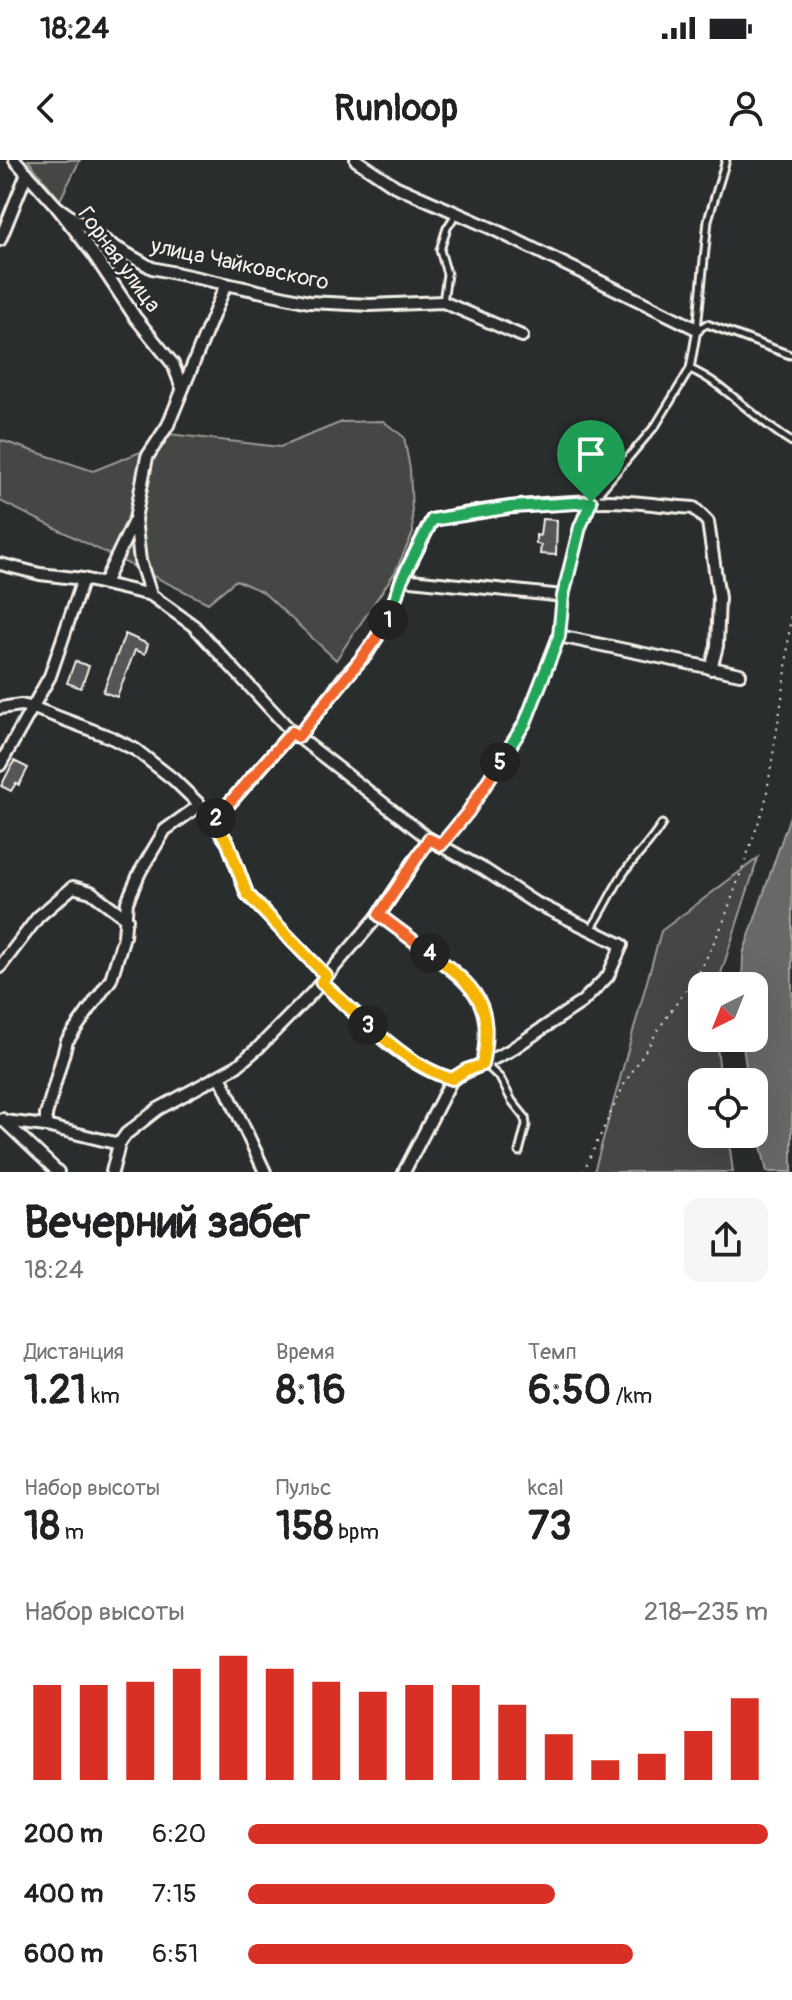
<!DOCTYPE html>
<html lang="ru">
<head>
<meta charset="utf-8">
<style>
	body { margin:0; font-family:Pangolin,sans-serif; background:#f6f6f6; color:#202124; height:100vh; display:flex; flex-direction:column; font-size:30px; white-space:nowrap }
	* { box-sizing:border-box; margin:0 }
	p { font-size:26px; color:#757577 }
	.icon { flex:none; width:44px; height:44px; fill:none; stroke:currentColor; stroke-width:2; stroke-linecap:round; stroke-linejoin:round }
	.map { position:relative; height:1012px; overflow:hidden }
	.side { display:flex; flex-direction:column; background:#fff; flex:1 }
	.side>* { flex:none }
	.needle { width:52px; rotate:223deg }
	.fabs { position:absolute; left:688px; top:812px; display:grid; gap:16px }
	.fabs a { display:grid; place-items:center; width:80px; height:80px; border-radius:16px; background:#fff; box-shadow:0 8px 32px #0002; font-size:40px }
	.pin { position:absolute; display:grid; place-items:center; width:68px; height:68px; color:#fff; margin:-82px -34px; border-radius:50% 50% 50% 0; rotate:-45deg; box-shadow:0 0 8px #0007 }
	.pin .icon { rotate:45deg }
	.km { position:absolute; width:40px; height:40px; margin:-20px; border-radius:50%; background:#222; color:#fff; font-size:22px; line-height:40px; text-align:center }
	.round { display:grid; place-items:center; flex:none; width:84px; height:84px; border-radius:16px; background:#f6f6f6 }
	.summary { display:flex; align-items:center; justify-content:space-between; height:136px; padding:0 24px }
	h1 { font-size:44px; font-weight:700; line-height:60px }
	.figures { display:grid; grid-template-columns:repeat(3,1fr); gap:12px; height:136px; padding:8px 24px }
	.figures div { display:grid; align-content:center }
	.figures b { font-size:40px; font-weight:700 }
	.figures small { font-size:22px; font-weight:400 }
	.figures p { font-size:22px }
	.chart { height:224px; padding:16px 24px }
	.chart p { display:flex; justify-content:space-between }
	.chart svg { width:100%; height:144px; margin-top:8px; stroke:#d93025; stroke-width:6 }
	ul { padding:0 24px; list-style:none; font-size:26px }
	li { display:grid; grid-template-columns:128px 96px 1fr; align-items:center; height:60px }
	li i { height:20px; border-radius:10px; background:#d93025 }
	.status { display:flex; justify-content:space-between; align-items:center; height:56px; padding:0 40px; background:#fff; direction:ltr }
	.status svg { height:22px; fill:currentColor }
	header { display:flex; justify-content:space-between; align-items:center; height:104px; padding:0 24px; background:#fff; font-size:36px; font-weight:700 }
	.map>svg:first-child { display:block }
	.green { fill:#444645; stroke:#9c9c96; stroke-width:2 }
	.water { fill:#676866; stroke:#9f9f9a; stroke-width:2 }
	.building { fill:#555756; stroke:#f4f1e8; stroke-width:2 }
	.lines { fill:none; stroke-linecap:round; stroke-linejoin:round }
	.lane-casing { stroke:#f4f1e8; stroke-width:11 }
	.street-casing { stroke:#f4f1e8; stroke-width:16 }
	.path { stroke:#f4f1e8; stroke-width:2; stroke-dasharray:2 6; stroke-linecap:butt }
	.lane { stroke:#2a2d2e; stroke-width:5 }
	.street { stroke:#2a2d2e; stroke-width:10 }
	.split-1-casing { stroke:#fff; stroke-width:16 }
	.split-2-casing { stroke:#fff; stroke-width:16 }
	.split-3-casing { stroke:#fff; stroke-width:16 }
	.split-4-casing { stroke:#fff; stroke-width:16 }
	.split-5-casing { stroke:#fff; stroke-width:16 }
	.split-6-casing { stroke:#fff; stroke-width:16 }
	.split-1 { stroke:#22a559; stroke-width:10 }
	.split-2 { stroke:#f0652b; stroke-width:10 }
	.split-3 { stroke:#f5b400; stroke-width:10 }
	.split-4 { stroke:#f5b400; stroke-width:10 }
	.split-5 { stroke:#f0652b; stroke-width:10 }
	.split-6 { stroke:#22a559; stroke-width:10 }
	.labels { text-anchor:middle; stroke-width:6; stroke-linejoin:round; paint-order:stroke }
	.street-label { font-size:22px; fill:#f4f1e8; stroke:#2a2d2e }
</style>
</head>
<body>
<div class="status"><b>18:24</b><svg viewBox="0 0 49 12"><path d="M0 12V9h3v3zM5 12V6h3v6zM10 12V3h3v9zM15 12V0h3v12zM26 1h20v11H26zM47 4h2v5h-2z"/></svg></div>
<header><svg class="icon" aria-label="back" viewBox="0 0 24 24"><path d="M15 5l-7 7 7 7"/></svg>Runloop<svg class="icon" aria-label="person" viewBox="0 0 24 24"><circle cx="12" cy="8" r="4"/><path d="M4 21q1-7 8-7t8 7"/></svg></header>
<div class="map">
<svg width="792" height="1012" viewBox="0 0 792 1012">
	<rect width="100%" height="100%" fill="#2a2d2e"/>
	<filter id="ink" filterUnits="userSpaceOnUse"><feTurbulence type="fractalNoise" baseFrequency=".0125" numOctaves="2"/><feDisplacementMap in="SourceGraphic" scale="16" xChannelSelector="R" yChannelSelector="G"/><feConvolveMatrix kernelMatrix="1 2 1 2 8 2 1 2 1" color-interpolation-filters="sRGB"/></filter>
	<g filter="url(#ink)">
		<g class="green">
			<polygon points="28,0 80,0 60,40"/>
			<polygon points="383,261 404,277 410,309 413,373 395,412 336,500 263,432 236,420 208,443 0,341 0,280 93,311 148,289 161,273 280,287 342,262"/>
			<polygon points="758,698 717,826 702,826 702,878 716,878 721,922 702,922 702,974 728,974 733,1012 594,1012 661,771"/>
		</g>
		<polygon class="water" points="792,650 792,1012 767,1012 754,956 754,922 748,922 742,878 754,878 754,826 742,826 743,794"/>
		<g class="building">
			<polygon points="542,359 557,360 556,395 540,394 541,385 536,384 536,375 540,376"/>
			<polygon points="125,474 148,484 145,494 135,490 117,537 103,532"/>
			<polygon points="75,501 89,506 81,528 67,523"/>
			<polygon points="14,601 28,608 19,625 16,623 11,631 1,626"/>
		</g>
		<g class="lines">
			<g class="lane-casing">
				<g id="lane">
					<polyline points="443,142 447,114 440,90 447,68 456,54"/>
					<polyline points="698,169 707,164 790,195"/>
					<path d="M690,209c37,16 66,52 102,73"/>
					<polyline points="441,684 468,652 525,563 559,476 563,436 580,367 591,342 656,265 690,209 697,169 708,60 726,0"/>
					<path d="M379,755c28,21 94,61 105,94 6,17 1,38 -2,55"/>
					<path d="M591,769c12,-17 20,-37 32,-55 13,-18 28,-31 39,-50"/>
					<polyline points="485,904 500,918 512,941 525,957 526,965 519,992"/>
				</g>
			</g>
			<g class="street-casing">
				<g id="street">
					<polyline points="15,0 57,47 94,95 135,157 173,204 182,228"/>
					<polyline points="356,0 395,26 493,69 697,169"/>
					<polyline points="57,47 110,84 152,108 309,142 370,145 443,142 522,176"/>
					<polyline points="0,80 27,13"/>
					<polyline points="0,404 40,414 83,419 151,435 194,466 292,572 429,679 485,710 532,741 622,785 608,816 582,842 509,891 452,919 404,1012"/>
					<polyline points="402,419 563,436"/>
					<polyline points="104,423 134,361"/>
					<polyline points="151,435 140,401 135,359 147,297 168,265 226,124"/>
					<polyline points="559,476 740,514"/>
					<polyline points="0,548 21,545 34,548 110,577 136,590 173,619 200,645 228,683 247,734 326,816"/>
					<path d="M298,577l48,-62 21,-21 21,-35 14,-40 30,-59c55,-12 118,-18 174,-19 29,0 59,5 88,7l14,14 11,76 -2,48 -6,23"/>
					<polyline points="0,605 50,516 83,419"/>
					<polyline points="214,661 292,572"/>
					<polyline points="0,807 38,757 73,727 91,732 127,759"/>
					<path d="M321,822c39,35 79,82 131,97"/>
					<polyline points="220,916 265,1012"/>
					<polyline points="2,959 58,1012"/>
					<polyline points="4,961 46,966 119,984"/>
					<polyline points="46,966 46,955 67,881 111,819 124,776 127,742 140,712 165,670 200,645"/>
					<polyline points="112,1012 119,984 126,974 158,949 237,906 259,887 312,833 379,755 429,679"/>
				</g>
			</g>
			<polyline class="path" points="583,1012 625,923 664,861 702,807 723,763 765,644 785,520 792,438"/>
			<use href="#lane" class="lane"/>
			<use href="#street" class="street"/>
		</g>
	</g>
	<g class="lines" filter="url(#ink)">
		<g class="split-1-casing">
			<polyline id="split-1" points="388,460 402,419 432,360 511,347 591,342"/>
		</g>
		<g class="split-2-casing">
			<path id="split-2" d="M216,658l76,-86 6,5c30,-39 64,-75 90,-117"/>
		</g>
		<g class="split-3-casing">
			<polyline id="split-3" points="216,658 214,661 228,683 247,734 326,816 321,822 368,865"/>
		</g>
		<g class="split-4-casing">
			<path id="split-4" d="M368,865c25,22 51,44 84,54l14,-9 16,-5c12,-61 -5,-77 -52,-112"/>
		</g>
		<g class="split-5-casing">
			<polyline id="split-5" points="430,793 379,755 429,679 441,685 468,652 500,602"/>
		</g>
		<g class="split-6-casing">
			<polyline id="split-6" points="500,602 525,563 559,476 563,436 580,367 591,342"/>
		</g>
		<use href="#split-1" class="split-1"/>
		<use href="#split-2" class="split-2"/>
		<use href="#split-3" class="split-3"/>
		<use href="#split-4" class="split-4"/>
		<use href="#split-5" class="split-5"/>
		<use href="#split-6" class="split-6"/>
	</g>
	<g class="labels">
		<g class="street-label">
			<text transform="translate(120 99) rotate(54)" y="8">Горная улица</text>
			<text transform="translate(240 103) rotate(12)" y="8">улица Чайковского</text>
		</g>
	</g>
</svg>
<div class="fabs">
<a><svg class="needle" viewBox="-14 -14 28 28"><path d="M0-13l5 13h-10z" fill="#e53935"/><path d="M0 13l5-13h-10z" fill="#757577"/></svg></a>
<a><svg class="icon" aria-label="locate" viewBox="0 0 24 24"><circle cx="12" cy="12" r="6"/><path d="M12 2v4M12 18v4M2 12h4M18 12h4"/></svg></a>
</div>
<div class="pin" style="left:591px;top:342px;background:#1e9e55"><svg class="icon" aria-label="arrive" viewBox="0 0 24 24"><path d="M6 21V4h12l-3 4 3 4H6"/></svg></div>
<b class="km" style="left:388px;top:460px">1</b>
<b class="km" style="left:216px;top:658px">2</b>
<b class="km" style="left:368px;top:865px">3</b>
<b class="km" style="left:430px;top:793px">4</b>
<b class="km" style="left:500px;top:602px">5</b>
</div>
<section class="side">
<div class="summary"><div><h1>Вечерний забег</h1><p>18:24</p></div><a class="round"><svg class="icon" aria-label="share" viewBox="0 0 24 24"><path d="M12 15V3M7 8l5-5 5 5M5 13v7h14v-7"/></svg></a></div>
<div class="figures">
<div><p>Дистанция</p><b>1.21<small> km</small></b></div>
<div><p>Время</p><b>8:16</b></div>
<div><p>Темп</p><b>6:50<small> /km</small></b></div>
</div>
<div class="figures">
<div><p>Набор высоты</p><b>18<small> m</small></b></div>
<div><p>Пульс</p><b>158<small> bpm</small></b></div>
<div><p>kcal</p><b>73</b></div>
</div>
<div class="chart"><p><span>Набор высоты</span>218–235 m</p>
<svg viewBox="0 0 160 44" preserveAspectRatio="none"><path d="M5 44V15M15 44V15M25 44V14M35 44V10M45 44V6M55 44V10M65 44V14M75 44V17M85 44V15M95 44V15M105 44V21M115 44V30M125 44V38M135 44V36M145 44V29M155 44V19"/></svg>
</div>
<ul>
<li><b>200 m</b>6:20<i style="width:100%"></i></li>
<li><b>400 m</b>7:15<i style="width:59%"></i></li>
<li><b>600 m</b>6:51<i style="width:74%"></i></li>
</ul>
</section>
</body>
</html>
